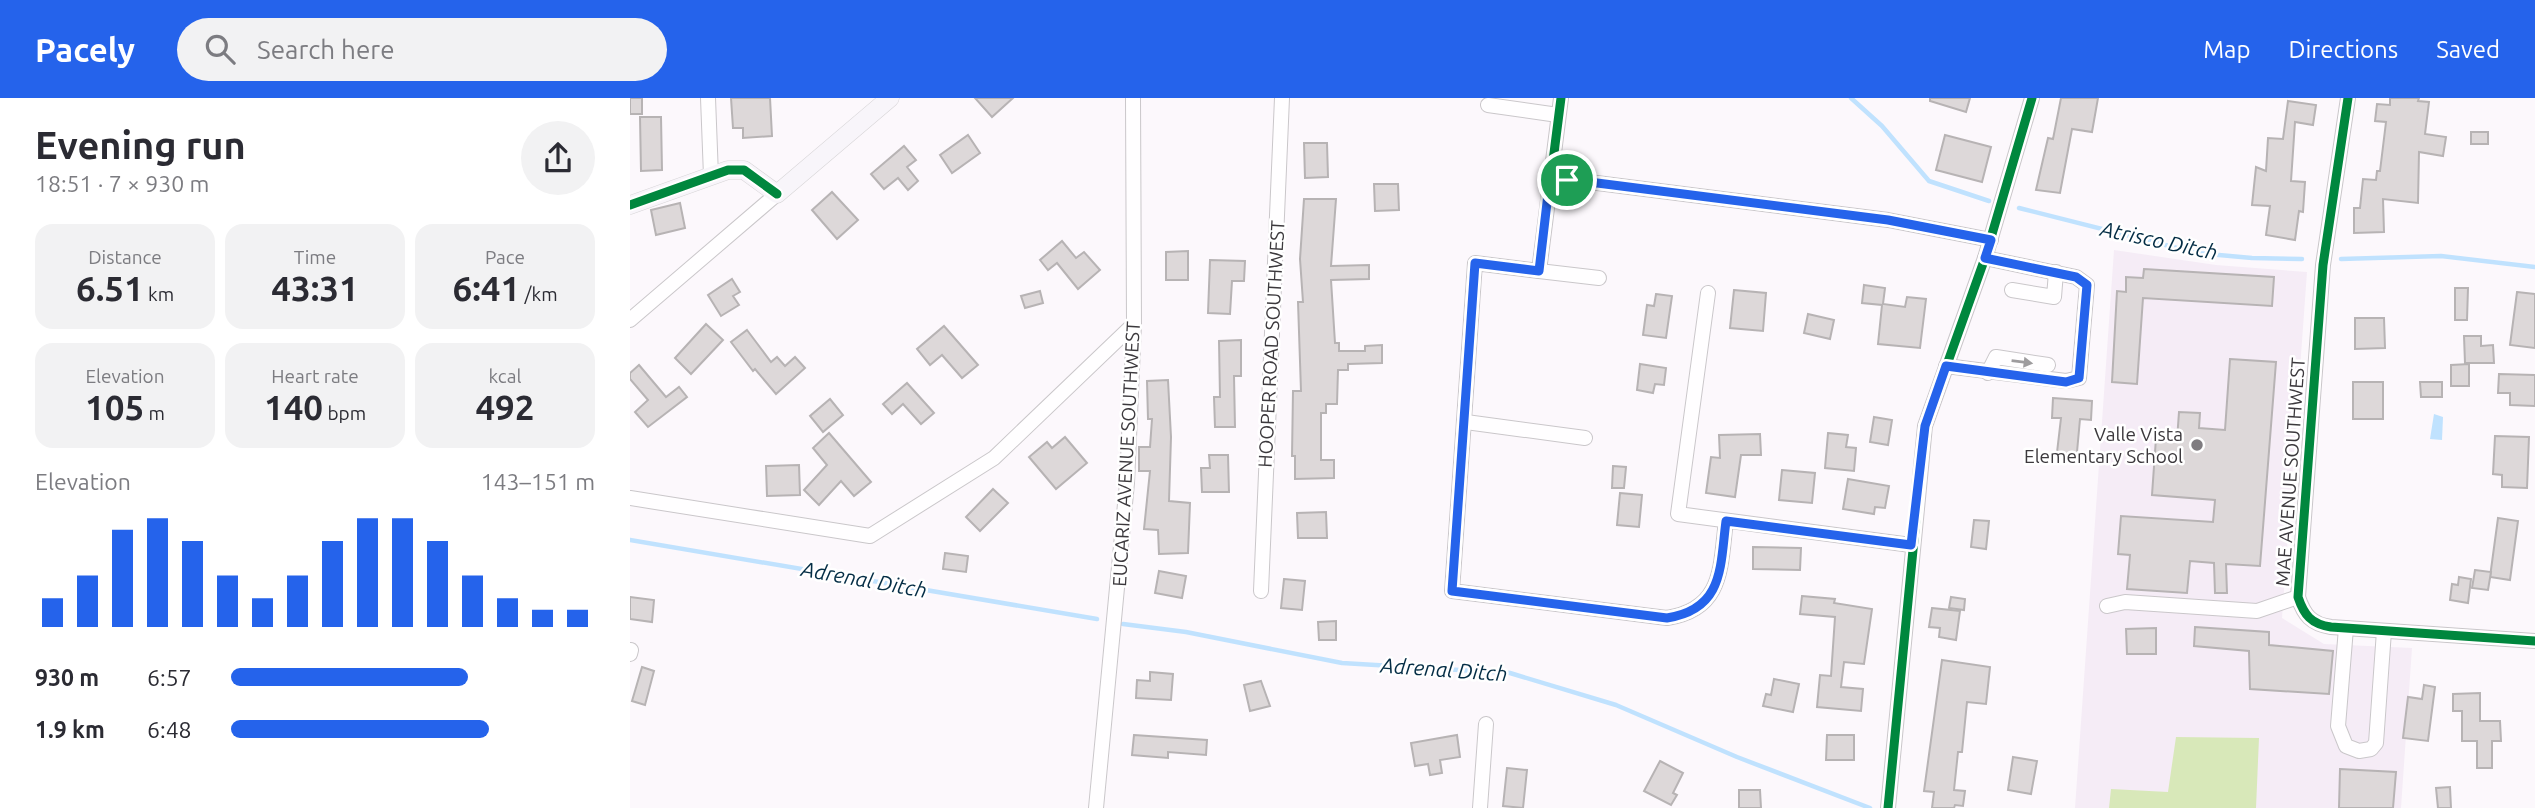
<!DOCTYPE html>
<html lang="en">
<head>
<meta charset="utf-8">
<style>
	body { margin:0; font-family:Ubuntu,sans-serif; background:#f2f2f3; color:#2b2b33; height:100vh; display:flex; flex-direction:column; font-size:26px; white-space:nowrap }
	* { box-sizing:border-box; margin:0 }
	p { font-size:23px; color:#7c7c81 }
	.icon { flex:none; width:38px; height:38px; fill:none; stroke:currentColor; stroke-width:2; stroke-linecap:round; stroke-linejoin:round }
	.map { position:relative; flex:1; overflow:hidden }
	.drawer { display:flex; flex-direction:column; background:#fff; width:630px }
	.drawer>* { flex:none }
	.pin { position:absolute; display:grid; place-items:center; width:60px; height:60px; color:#fff; margin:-30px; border:4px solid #fff; border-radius:50%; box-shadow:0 2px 7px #0007 }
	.round { display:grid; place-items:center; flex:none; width:74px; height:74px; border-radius:37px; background:#f2f2f3 }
	.summary { display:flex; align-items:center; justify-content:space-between; height:119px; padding:0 35px }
	h1 { font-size:38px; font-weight:600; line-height:52px }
	.stats { display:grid; grid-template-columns:repeat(3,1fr); gap:10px; height:119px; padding:7px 35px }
	.stats div { display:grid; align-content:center; border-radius:18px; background:#f2f2f3; text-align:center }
	.stats b { font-size:35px; font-weight:600 }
	.stats small { font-size:19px; font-weight:400 }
	.stats p { font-size:19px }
	.chart { height:196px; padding:14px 35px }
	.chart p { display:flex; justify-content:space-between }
	.chart svg { width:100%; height:126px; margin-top:7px; stroke:#2563eb; stroke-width:6 }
	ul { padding:0 35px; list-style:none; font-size:23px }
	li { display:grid; grid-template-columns:112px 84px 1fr; align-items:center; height:52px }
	li i { height:18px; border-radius:9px; background:#2563eb }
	header { display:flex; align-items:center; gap:42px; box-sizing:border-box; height:98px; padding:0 35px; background:#2563eb; color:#fff }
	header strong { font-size:33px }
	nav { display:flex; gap:38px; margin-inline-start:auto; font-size:24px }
	.search { width:490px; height:63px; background:#f2f2f3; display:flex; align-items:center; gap:18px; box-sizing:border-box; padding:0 24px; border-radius:38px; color:#7c7c81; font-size:26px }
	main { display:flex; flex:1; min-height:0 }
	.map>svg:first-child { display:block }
	.built { fill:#f5ecf6 }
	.green { fill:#d8e8b9 }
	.water { fill:#c0e2fe }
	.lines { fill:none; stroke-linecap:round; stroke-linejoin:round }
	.stream { stroke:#c0e2fe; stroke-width:4.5 }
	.building { fill:#ddd8d9; stroke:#b7b3b4; stroke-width:2 }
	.minor-casing { stroke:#cac7ca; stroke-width:16 }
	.major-casing { stroke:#d7d5d7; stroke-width:19 }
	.minor { stroke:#fffeff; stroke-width:14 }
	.major { stroke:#f8f5fa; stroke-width:18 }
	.cycleway-casing { stroke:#fff; stroke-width:13 }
	.cycleway { stroke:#00873e; stroke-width:9 }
	.oneway { fill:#9e9c9e }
	.route-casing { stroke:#fff; stroke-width:14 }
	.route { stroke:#2563eb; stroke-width:9 }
	.poi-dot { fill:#7f7c80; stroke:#fff; stroke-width:2.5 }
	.labels { text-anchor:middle; stroke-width:5; stroke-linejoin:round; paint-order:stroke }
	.street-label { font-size:19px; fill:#3c393d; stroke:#fff }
	.poi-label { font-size:19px; fill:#3c393d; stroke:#fff; text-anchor:end }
	.water-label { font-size:21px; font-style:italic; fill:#042d45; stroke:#fff }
</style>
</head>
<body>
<header>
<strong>Pacely</strong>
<div class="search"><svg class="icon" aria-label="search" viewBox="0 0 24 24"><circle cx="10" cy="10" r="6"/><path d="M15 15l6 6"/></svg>Search here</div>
<nav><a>Map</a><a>Directions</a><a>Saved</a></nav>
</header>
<main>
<section class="drawer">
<div class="summary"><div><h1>Evening run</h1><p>18:51 · 7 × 930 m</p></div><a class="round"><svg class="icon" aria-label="share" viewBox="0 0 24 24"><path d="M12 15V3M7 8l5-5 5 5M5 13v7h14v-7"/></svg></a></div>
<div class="stats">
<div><p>Distance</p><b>6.51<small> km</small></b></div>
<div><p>Time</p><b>43:31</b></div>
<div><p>Pace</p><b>6:41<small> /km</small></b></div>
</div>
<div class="stats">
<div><p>Elevation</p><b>105<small> m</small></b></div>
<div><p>Heart rate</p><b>140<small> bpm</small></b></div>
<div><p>kcal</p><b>492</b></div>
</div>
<div class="chart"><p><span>Elevation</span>143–151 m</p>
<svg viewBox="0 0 160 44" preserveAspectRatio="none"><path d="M5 44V34M15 44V26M25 44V10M35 44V6M45 44V14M55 44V26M65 44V34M75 44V26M85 44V14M95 44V6M105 44V6M115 44V14M125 44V26M135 44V34M145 44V38M155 44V38"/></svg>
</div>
<ul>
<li><b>930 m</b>6:57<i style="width:65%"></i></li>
<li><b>1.9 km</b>6:48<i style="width:71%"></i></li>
</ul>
</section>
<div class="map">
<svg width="1905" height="710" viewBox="0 0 1905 710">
	<rect width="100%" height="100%" fill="#fcf8fc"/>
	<polygon class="built" points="1484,152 1586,167 1677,174 1652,520 1694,546 1782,550 1771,710 1445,710"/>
	<polygon class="green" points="1546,639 1629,640 1626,710 1479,710 1481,691 1538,694"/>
	<polygon class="water" points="1804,316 1813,319 1812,342 1800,341"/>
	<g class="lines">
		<g class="stream">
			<polyline points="1221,0 1252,28 1299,83 1359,103"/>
			<polyline points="1389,110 1567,155 1622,160 1672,161"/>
			<polyline points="1711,161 1811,158 1905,169"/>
			<polyline points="0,442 467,521"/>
			<polyline points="493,526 556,534 712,565 880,575 986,607 1107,659 1240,710"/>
		</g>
	</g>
	<g class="building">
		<rect x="0" y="0" width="12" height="16"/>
		<polygon points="101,0 140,0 142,38 113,40 113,30 103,30"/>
		<polygon points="345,0 383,0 362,19"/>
		<polygon points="1300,0 1340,0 1336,14 1300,3"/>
		<polygon points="1431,0 1468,0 1462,34 1442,31 1430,95 1406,92 1418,40 1423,41"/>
		<polygon points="1760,0 1789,0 1788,3 1799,4 1795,36 1816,39 1813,58 1789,54 1788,105 1753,101 1754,134 1724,135 1724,110 1730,110 1733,81 1746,82 1747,73 1750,73 1756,24 1745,23 1747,6 1760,7"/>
		<polygon points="1658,3 1686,7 1683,27 1665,24 1661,83 1675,84 1673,114 1669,113 1665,142 1636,137 1640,108 1622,107 1626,69 1636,73 1638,40 1653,41"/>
		<polygon points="10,19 31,19 32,72 11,73"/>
		<rect x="1841" y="34" width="17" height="12"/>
		<polygon points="338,37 350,55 322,75 310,57"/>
		<polygon points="1315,37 1361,49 1352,84 1306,72"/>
		<polygon points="674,45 697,45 698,79 675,80"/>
		<polygon points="274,48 286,62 277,69 288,83 278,92 268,80 254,91 241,76"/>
		<polygon points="744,86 768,86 769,112 745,113"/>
		<polygon points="202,94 228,122 207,141 182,112"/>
		<polygon points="674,101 706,101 701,168 739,167 739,181 701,182 705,245 709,245 709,253 735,253 735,248 752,247 752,265 718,266 718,272 708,272 707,306 696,306 696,315 691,315 691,362 704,362 704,380 665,381 665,358 662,358 663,293 671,293 668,204 673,204 670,161"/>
		<polygon points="50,105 55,130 26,137 21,112"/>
		<polygon points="432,143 446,160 454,154 470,172 448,191 427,165 418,172 410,162"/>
		<polygon points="558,153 558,182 536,182 536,154"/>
		<polygon points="580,162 615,163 614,183 602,183 600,216 578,215"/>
		<polygon points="1514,171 1644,179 1642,208 1513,200 1507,286 1482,284 1487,193 1496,194 1496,179 1513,180"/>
		<polygon points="102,181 110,194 103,198 109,207 91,218 78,197"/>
		<polygon points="1234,187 1255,190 1253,206 1275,209 1277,199 1296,201 1290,250 1248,246 1252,207 1232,205"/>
		<polygon points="1825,190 1838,190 1837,222 1825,222"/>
		<polygon points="1104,192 1136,195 1133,233 1100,230"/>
		<polygon points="410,193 413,205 395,210 391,198"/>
		<polygon points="1887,194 1905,196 1905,250 1880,247"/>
		<polygon points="1026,196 1042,198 1036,240 1013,237 1017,207 1024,208"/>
		<polygon points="1178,216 1204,222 1200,241 1174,235"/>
		<polygon points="1725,220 1754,220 1755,250 1725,251"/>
		<polygon points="76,226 93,242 61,276 45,260"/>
		<polygon points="314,228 348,267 332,280 312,257 300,267 287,251"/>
		<polygon points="117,232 141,264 147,259 155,268 165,259 175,270 146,296 125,271 123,273 101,244"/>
		<polygon points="1834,238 1851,238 1851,248 1863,247 1864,265 1835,265"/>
		<polygon points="611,242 611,278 604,278 605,329 585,329 584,299 590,299 589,243"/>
		<polygon points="1600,261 1646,264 1630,468 1596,466 1597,495 1585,495 1584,465 1560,463 1557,495 1497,491 1500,457 1488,456 1491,418 1583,424 1585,402 1522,397 1526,340 1547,342 1549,314 1570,315 1569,330 1595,332"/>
		<polygon points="1010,266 1036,270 1034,287 1025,286 1023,295 1007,292"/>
		<polygon points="1839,266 1839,288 1821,288 1821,267"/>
		<polygon points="9,267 36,299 49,289 57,299 18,329 5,314 18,302 0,281 0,275"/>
		<polygon points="1869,276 1905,277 1905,308 1880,307 1880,295 1868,295"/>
		<polygon points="538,282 541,339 539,403 560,405 558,455 529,456 528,432 514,431 520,373 509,373 509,349 520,349 522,321 518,321 517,283"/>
		<rect x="1723" y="284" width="30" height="37"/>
		<polygon points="1790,284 1812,284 1812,299 1791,299"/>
		<polygon points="277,285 304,315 291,326 273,306 262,316 253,306"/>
		<polygon points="1423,300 1462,303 1461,322 1450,321 1446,365 1426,363 1431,320 1422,320"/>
		<polygon points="200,301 213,317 193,334 180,318"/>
		<polygon points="1244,319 1262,322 1258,347 1240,344"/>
		<polygon points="199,335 241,384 224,398 211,383 189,407 174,392 197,367 183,350"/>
		<polygon points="1198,335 1218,337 1216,349 1226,350 1224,373 1195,370"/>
		<polygon points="1130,336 1131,357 1111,357 1105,399 1076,395 1081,359 1090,360 1089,337"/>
		<polygon points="1865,338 1899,339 1897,390 1872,389 1872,377 1863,376"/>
		<polygon points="435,339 457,365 426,391 399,359 417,344 422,350"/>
		<polygon points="579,357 598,357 599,394 572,394 571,370 580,370"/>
		<polygon points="169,367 170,397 137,398 136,368"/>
		<polygon points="983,368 996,369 994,390 982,390"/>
		<polygon points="1152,372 1185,375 1182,405 1149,402"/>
		<polygon points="1218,381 1259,388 1255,410 1245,409 1244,416 1213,411"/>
		<polygon points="363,391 378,405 350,433 336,419"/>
		<polygon points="990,395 1012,397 1009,429 987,427"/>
		<polygon points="696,414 697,440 668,440 667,415"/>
		<polygon points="1868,420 1888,423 1880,482 1860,479"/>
		<polygon points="1344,422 1359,423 1356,451 1341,449"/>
		<polygon points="1123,449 1171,450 1170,472 1123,471"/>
		<polygon points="315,455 338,458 336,474 313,471"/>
		<polygon points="1845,472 1861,474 1858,492 1842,490"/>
		<polygon points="529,473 556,478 552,500 525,495"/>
		<polygon points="1829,479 1841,481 1838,505 1820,502 1822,486 1828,487"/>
		<polygon points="654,481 675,483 672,512 651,510"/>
		<polygon points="1172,498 1205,501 1204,505 1242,511 1234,566 1214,564 1211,589 1233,591 1231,613 1187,609 1190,577 1201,578 1205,519 1170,516"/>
		<polygon points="0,499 24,502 22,524 0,521"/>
		<polygon points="1321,499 1335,501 1334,512 1319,510"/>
		<polygon points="1302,510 1330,513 1326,542 1309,539 1310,530 1299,529"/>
		<polygon points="706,523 706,542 689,542 688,524"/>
		<polygon points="1565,529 1639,534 1639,547 1703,553 1699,596 1620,591 1619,553 1564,548"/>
		<polygon points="1526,530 1526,556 1497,556 1496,531"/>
		<polygon points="1312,562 1360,569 1356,606 1337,604 1332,654 1328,654 1324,692 1335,693 1333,708 1325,707 1324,710 1302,710 1304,694 1294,693"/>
		<polygon points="12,569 24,573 15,607 2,603"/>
		<polygon points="520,574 543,576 541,602 506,600 507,582 520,583"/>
		<polygon points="1144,581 1169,586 1163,614 1133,608 1136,596 1141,597"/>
		<polygon points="631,583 640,608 620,613 614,587"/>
		<polygon points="1794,587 1805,589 1798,643 1773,640 1778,599 1792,601"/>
		<polygon points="1850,595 1850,623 1870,623 1871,643 1862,643 1862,670 1847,670 1847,643 1832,643 1832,613 1823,613 1823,596"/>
		<polygon points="504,637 577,642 576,657 538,654 538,660 502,657"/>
		<polygon points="827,637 830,659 810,662 812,675 800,677 798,666 785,668 781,645"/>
		<polygon points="1197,637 1224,637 1224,662 1196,662"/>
		<polygon points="1383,659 1407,663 1401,696 1378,692"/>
		<polygon points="1030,663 1053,675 1043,695 1047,697 1041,707 1014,693"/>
		<polygon points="877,670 897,672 893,710 873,708"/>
		<polygon points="1710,671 1766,674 1763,710 1709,710"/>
		<polygon points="1820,689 1821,710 1808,710 1806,690"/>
		<polygon points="1109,692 1130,692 1131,710 1109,710"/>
	</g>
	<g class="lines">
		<g class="minor-casing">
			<g id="minor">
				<polyline points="78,0 81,78"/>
				<path d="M931,0l-22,173 -64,-8 -23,328 215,27c57,-9 53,-51 59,-97"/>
				<path d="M1718,0l-25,167 -25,332c6,18 13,27 33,30l204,14"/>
				<polyline points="858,7 928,17"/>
				<polyline points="920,79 1258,122 1361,142"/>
				<polyline points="909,173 969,180"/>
				<polyline points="1382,192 1424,199 1426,174"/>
				<polyline points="1078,195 1048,416 1281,447"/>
				<polyline points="0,222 147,96"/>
				<polyline points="1316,268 1436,283 1449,280 1457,187 1446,179 1355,160"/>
				<polyline points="1358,275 1366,259 1418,267"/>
				<polyline points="836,324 955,340"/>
				<polyline points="0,400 240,438 364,360 504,226"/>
				<polyline points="631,493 652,0"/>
				<polyline points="1477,508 1495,504 1627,513 1668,499"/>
				<polyline points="1716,530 1708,628 1716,648 1729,653 1741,651 1746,645 1754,533"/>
				<polyline points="0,556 1,552"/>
				<polyline points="466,710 497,385 504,226 503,0"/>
				<polyline points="850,710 856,626"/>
				<polyline points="1258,710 1295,328 1355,160 1402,0"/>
			</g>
		</g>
		<g class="major-casing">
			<polyline id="major" points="0,107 98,72 114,72 147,96 260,0"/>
		</g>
		<use href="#minor" class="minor"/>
		<use href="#major" class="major"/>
		<g class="cycleway-casing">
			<g id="cycleway">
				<path d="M931,0l-22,173 -64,-8 -23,328 215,27c57,-9 53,-51 59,-97"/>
				<path d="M1718,0l-25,167 -25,332c6,18 13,27 33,30l204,14"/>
				<polyline points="0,107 98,72 114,72 147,96"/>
				<polyline points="1258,710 1295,328 1355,160 1402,0"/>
			</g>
		</g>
		<use href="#cycleway" class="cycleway"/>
	</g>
	<defs><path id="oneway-solid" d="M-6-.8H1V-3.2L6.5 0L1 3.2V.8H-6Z" transform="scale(1.75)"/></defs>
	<use class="oneway" href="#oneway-solid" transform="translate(1392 264) rotate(7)"/>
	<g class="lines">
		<g class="route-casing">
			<path id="route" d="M920,79l338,43 103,20 -6,18 91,19 11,8 -8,93 -13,4 -120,-16 -21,60 -14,119 -185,-24c-6,46 -2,88 -59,97l-215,-27 23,-328 64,8z"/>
		</g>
		<use href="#route" class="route"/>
	</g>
	<circle class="poi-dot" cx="1567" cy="347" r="7"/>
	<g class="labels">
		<g class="street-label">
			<text transform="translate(641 246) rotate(-87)" y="7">HOOPER ROAD SOUTHWEST</text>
			<text transform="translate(496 356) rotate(-87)" y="7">EUCARIZ AVENUE SOUTHWEST</text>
			<text transform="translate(1660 374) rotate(-86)" y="7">MAE AVENUE SOUTHWEST</text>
		</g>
		<g class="poi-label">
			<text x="1553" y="343">Valle Vista<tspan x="1553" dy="22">Elementary School</tspan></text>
		</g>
		<g class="water-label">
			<text transform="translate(1529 143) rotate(12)" y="7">Atrisco Ditch</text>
			<text transform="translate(234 482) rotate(10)" y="7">Adrenal Ditch</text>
			<text transform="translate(814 572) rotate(4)" y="7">Adrenal Ditch</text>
		</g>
	</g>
</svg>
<div class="pin" style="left:937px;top:82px;background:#1e9e55"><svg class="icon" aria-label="arrive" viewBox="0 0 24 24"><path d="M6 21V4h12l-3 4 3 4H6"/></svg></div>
</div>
</main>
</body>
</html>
